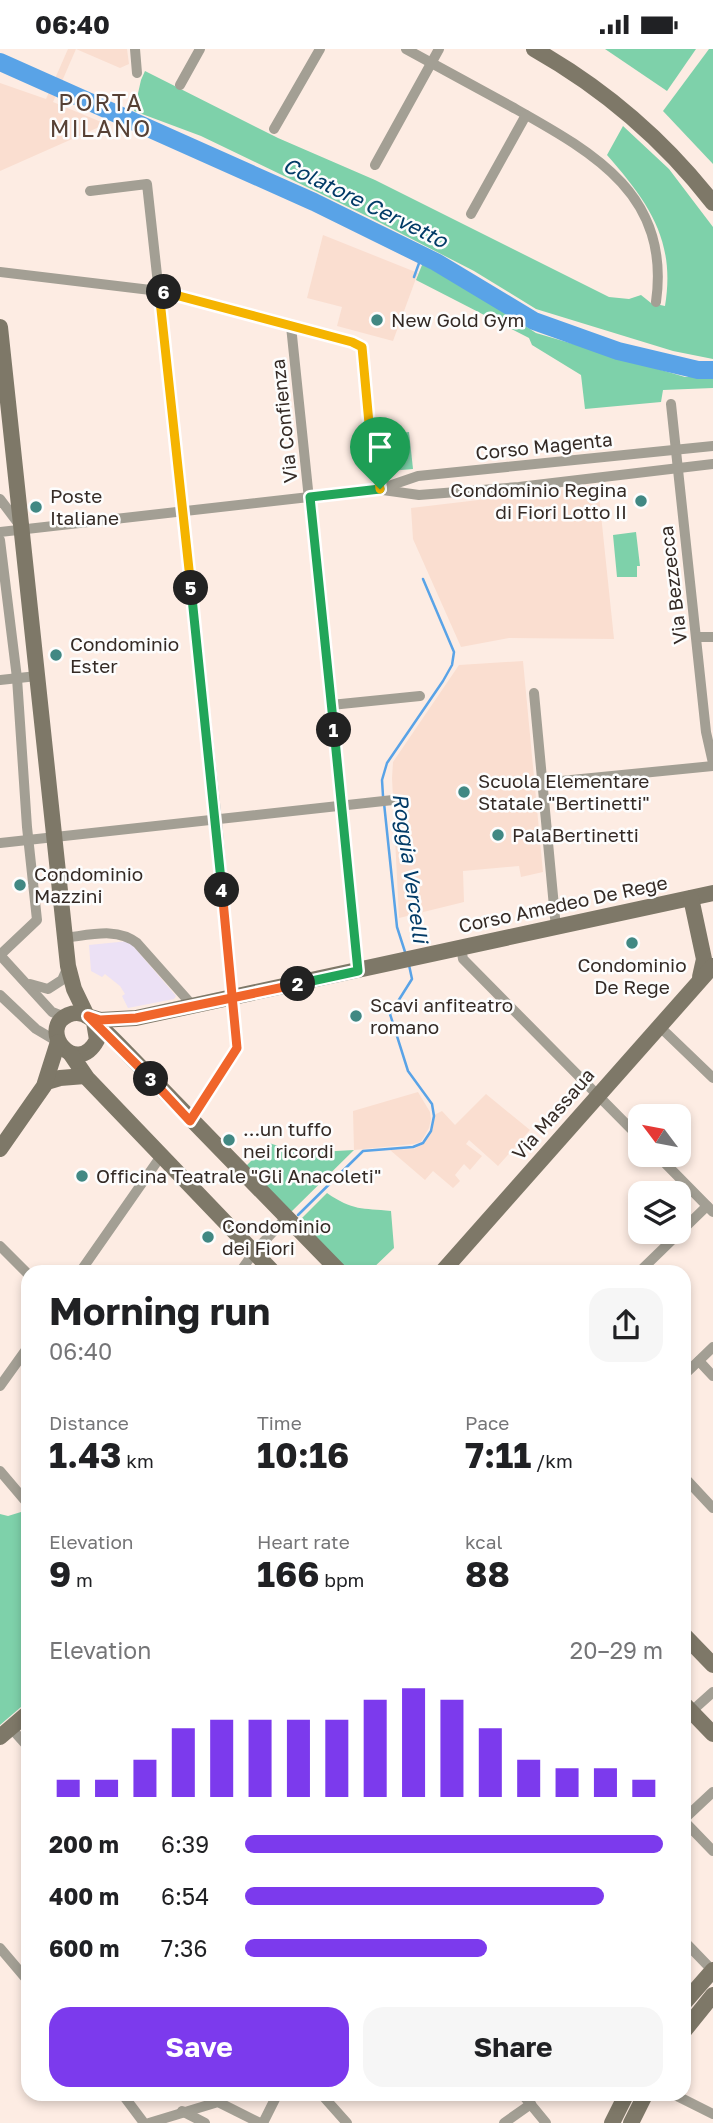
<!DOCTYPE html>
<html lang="en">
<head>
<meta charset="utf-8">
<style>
	body { margin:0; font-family:"Golos Text",sans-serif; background:#f6f6f6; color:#202124; height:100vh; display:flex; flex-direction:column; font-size:26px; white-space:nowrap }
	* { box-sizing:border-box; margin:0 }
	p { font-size:23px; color:#757577 }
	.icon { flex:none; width:38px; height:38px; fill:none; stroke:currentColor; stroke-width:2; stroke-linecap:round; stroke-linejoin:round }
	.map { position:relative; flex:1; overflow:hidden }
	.side { position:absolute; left:21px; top:1216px; width:670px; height:836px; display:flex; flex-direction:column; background:#fff; border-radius:21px; box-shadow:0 4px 10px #0003 }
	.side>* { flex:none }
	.needle { width:46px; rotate:302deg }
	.controls { position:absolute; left:628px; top:1055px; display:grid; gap:14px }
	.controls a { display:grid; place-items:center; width:63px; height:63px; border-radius:14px; background:#fff; box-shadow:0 4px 10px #0003; font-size:35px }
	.pin { position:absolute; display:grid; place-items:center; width:60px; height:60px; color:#fff; margin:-72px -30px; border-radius:50% 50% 50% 0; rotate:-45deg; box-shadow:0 0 7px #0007 }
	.pin .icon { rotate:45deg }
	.km { position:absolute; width:35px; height:35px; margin:-18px; border-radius:50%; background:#222; color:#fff; font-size:19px; line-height:35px; text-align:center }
	.round { display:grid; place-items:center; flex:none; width:74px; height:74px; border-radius:21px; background:#f6f6f6 }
	.overview { display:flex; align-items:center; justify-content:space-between; height:119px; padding:0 28px }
	h1 { font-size:38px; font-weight:700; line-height:52px }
	.stats { display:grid; grid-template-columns:repeat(3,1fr); gap:10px; height:119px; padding:7px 28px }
	.stats div { display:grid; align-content:center }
	.stats b { font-size:35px; font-weight:700 }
	.stats small { font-size:19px; font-weight:400 }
	.stats p { font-size:19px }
	.chart { height:196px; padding:14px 28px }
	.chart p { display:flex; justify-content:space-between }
	.chart svg { width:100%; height:126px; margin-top:7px; stroke:#7c3aed; stroke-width:6 }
	.action { display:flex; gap:14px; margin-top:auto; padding:14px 28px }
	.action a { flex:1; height:80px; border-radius:21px; background:#7c3aed; color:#fff; font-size:28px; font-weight:700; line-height:80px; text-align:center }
	.action a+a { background:#f6f6f6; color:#202124 }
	ul { padding:0 28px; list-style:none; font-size:23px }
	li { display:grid; grid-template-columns:112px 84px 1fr; align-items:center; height:52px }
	li i { height:18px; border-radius:9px; background:#7c3aed }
	.status { display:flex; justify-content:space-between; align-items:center; height:49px; padding:0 35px; background:#fff; direction:ltr }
	.status svg { height:19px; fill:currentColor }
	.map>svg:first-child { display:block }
	.built { fill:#faded0 }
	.medical { fill:#ece1f5 }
	.green { fill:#7ed1aa }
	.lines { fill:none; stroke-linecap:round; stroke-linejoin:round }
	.stream { stroke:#59a3e7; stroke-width:2.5 }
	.river { stroke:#59a3e7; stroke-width:18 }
	.street { stroke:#a39f94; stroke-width:10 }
	.secondary { stroke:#7e7868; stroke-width:16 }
	.split-1-casing { stroke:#fff; stroke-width:14 }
	.split-2-casing { stroke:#fff; stroke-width:14 }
	.split-3-casing { stroke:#fff; stroke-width:14 }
	.split-4-casing { stroke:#fff; stroke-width:14 }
	.split-5-casing { stroke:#fff; stroke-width:14 }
	.split-6-casing { stroke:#fff; stroke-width:14 }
	.split-7-casing { stroke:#fff; stroke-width:14 }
	.split-1 { stroke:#22a559; stroke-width:9 }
	.split-2 { stroke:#22a559; stroke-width:9 }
	.split-3 { stroke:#f0652b; stroke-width:9 }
	.split-4 { stroke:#f0652b; stroke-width:9 }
	.split-5 { stroke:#22a559; stroke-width:9 }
	.split-6 { stroke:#f5b400; stroke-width:9 }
	.split-7 { stroke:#f5b400; stroke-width:9 }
	.poi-dot { fill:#418883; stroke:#fdfdfd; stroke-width:2.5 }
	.labels { text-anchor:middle; stroke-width:5; stroke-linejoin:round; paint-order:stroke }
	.poi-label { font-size:19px; fill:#342a25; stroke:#fdfdfd; text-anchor:start }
	.street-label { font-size:19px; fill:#342a25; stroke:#fdfdfd }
	.water-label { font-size:21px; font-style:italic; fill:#023b67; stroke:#fdfdfd }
	.quarter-label { font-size:23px; letter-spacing:2px; fill:#574135; stroke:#fdfdfd }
</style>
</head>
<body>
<div class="status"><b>06:40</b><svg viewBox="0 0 49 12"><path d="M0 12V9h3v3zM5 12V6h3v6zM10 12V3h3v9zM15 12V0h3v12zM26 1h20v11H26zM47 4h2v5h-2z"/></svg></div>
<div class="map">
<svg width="713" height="2074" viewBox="0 0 713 2074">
	<rect width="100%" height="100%" fill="#fdece3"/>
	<g class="built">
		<polygon points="68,0 127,0 129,15 120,19 76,0 53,53 106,75 0,122 0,34 46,50"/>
		<polygon points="323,186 418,224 393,292 337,277 342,258 307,249"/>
		<polygon points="598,437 614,590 509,589 461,598 413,490 411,459"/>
		<polygon points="523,612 543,823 521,828 519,817 463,822 464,853 399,869 392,729 393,713 459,616"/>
		<polygon points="418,1043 430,1063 431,1070 429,1079 421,1093 413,1095 354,1101 353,1062"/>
		<polygon points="486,1045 530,1081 498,1117 469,1091 466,1095 482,1107 470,1121 464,1115 455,1126 460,1132 453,1139 433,1122 425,1131 390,1101 414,1100 421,1096 433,1080 434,1066 442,1062 455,1076"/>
	</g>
	<polygon class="medical" points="129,892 176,947 174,950 128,959 122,947 125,945 120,937 105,925 102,928 91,922 89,896"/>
	<g class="green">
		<polygon points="605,0 696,0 667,42"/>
		<polygon points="709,0 713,0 713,115 663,62"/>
		<path d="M145,22l133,67 97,42 234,117 20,2 12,-4 10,8 14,3c11,-66 -17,-104 -58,-151l16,-29 46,43 44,58v132l-40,-8 -137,-42 -62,-38 -105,-54 -168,-81 -67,-25 7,-31z"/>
		<polygon points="424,211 536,284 685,328 713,328 713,339 663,341 661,353 585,360 581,326 532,296 529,289 416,231"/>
		<polygon points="409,383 413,420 390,422 385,385"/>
		<polygon points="636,483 640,517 637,517 637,528 617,528 613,486"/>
		<polygon points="269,1094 300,1104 354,1101 291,1163 246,1117"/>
		<path d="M327,1144c26,18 35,15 64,18l3,37 -25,24h-21l-49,-51z"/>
		<polygon points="21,1463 28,1472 28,1652 0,1676 0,1465 8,1467"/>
	</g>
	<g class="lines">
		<g class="stream">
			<polyline points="414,228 422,206"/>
			<polyline points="383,747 382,731 387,714 443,632 452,616 454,603 423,530"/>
			<polyline points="384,754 397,878 406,906"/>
			<polyline points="298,1166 363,1102 413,1098 423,1094 431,1082 434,1067 432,1055 408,1022 390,965 412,930 409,916"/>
		</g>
		<polyline class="river" points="0,13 314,153 436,213 534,272 618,302 698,321 713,321"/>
		<g class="street">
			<polyline points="135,0 137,24"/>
			<path d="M406,0c36,20 72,39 108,59 80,45 157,87 142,194"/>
			<polyline points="180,36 200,0"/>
			<polyline points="274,80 320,0"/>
			<polyline points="375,116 439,0"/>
			<polyline points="90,142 147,135 217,772 237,999 190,1072"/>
			<polyline points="471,165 526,66"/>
			<polyline points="0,223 159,242 352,293 362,298 372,407 378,425 380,440"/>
			<polyline points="291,277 358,922"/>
			<polyline points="671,355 706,683 713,714"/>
			<polyline points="383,441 419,446 519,438 713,415"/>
			<polyline points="0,450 18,474"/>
			<polyline points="0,483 380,440 418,427 713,397"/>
			<polyline points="0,491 17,629 27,778 37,871 0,906"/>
			<polyline points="697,588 713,588"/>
			<polyline points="0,631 37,627"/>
			<polyline points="534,644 556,879"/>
			<polyline points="331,656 420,647"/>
			<polyline points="541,734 713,717"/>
			<polyline points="0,794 393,751"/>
			<path d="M65,889c25,-3 52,-11 72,5l56,63"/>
			<polyline points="461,898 463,910 640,1089"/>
			<polyline points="0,906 52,963 65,968"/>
			<polyline points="30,935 48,940 62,931 66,922"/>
			<polyline points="0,946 36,980 58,993"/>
			<polyline points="659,977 713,1029"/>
			<polyline points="657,1106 713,1163"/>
			<polyline points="0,1197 28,1225"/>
			<polyline points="80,1223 161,1107"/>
			<polyline points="240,1223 254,1203 286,1169"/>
			<polyline points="639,1223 707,1157"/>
			<polyline points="699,1312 713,1327"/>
			<polyline points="684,1326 713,1298"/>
			<polyline points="0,1337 28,1298"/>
			<polyline points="0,1422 28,1455"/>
			<polyline points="684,1428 713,1459"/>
			<polyline points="684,1669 713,1643"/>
			<polyline points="11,1679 28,1698"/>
			<polyline points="684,1770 713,1743"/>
			<polyline points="684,1772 713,1802"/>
			<polyline points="684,1892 713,1922"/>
			<polyline points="0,1899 28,1932"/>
			<polyline points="123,2046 144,2074"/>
			<polyline points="322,2046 347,2074"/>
			<polyline points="523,2046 546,2074"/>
			<polyline points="675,2046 713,2065"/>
			<polyline points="182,2062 205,2074"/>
			<polyline points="149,2074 218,2053 260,2074"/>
			<polyline points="263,2074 277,2046"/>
			<polyline points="504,2074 531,2055"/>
		</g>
		<g class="secondary">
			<path d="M534,0c69,39 130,91 179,154"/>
			<path d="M0,278l68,639 6,23 13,27 13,4 36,-2c193,-41 385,-83 577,-125"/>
			<polyline points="691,849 704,910 700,928"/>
			<path d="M94,973l3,18c-21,39 -60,-11 -29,-25 7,-3 15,-2 21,2 12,9 22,20 32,30l219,225"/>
			<polyline points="70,1004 87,1029 273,1223"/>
			<polyline points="50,1032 60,1029 85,1027"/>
			<polyline points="0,1100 44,1037 58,993"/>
			<polyline points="442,1223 713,917"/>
			<polyline points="684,1586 713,1616"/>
			<polyline points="684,1655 713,1685"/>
			<polyline points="0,1688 28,1664"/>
			<polyline points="684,1954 713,1921"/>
			<polyline points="684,1982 713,1946"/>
			<polyline points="612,2074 626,2046"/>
			<polyline points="631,2074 645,2046"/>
		</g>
	</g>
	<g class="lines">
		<g class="split-1-casing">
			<polyline id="split-1" points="334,681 310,448 380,440"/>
		</g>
		<g class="split-2-casing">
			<polyline id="split-2" points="298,935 358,922 334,681"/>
		</g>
		<g class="split-3-casing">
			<polyline id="split-3" points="151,1030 88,967 100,971 136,969 298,935"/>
		</g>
		<g class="split-4-casing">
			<polyline id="split-4" points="151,1030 190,1072 237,999 222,841"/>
		</g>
		<g class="split-5-casing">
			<polyline id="split-5" points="191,539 222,841"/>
		</g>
		<g class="split-6-casing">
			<polyline id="split-6" points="164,243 159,242 191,539"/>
		</g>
		<g class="split-7-casing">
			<polyline id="split-7" points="164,243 352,293 362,298 372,407 378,425 380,440"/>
		</g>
		<use href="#split-1" class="split-1"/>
		<use href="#split-2" class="split-2"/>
		<use href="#split-3" class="split-3"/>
		<use href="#split-4" class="split-4"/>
		<use href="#split-5" class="split-5"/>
		<use href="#split-6" class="split-6"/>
		<use href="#split-7" class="split-7"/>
	</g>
	<g class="poi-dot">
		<circle cx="377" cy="271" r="7"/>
		<circle cx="641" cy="452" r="7"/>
		<circle cx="36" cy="458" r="7"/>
		<circle cx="56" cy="606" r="7"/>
		<circle cx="464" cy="743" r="7"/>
		<circle cx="498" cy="786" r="7"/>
		<circle cx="20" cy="836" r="7"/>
		<circle cx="632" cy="894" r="7"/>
		<circle cx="356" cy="967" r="7"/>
		<circle cx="229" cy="1091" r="7"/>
		<circle cx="82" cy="1127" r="7"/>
		<circle cx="208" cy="1188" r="7"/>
	</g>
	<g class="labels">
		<g class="poi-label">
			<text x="391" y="278">New Gold Gym</text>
			<text x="627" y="448" text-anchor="end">Condominio Regina<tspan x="627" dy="22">di Fiori Lotto II</tspan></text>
			<text x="50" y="454">Poste<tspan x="50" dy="22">Italiane</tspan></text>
			<text x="70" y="602">Condominio<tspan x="70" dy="22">Ester</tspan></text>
			<text x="478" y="739">Scuola Elementare<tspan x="478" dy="22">Statale "Bertinetti"</tspan></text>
			<text x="512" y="793">PalaBertinetti</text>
			<text x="34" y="832">Condominio<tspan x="34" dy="22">Mazzini</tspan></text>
			<text x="632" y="923" text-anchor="middle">Condominio<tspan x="632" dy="22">De Rege</tspan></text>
			<text x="370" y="963">Scavi anfiteatro<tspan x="370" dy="22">romano</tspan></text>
			<text x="243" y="1087">...un tuffo<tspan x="243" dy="22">nei ricordi</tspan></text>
			<text x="96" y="1134">Officina Teatrale "Gli Anacoleti"</text>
			<text x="222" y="1184">Condominio<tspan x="222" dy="22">dei Fiori</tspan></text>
		</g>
		<g class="street-label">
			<text transform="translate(284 372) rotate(-96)" y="7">Via Confienza</text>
			<text transform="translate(544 397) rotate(-6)" y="7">Corso Magenta</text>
			<text transform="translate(673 536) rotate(-97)" y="7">Via Bezzecca</text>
			<text transform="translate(563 855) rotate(-12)" y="7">Corso Amedeo De Rege</text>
			<text transform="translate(553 1065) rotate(-49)" y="7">Via Massaua</text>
		</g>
		<g class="water-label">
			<text transform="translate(365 154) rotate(26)" y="7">Colatore Cervetto</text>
			<text transform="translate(410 819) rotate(82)" y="7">Roggia Vercelli</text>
		</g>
		<g class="quarter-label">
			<text x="101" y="62">PORTA<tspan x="101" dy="26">MILANO</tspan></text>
		</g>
	</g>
</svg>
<div class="controls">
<a><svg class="needle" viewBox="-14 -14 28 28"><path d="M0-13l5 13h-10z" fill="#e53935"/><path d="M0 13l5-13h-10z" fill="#757577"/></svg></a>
<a><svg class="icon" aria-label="layers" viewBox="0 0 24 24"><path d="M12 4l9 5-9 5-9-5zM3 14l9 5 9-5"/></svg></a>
</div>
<div class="pin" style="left:380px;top:440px;background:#1e9e55"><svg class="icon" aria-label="arrive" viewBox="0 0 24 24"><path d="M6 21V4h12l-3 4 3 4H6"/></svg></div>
<b class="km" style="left:334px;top:681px">1</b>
<b class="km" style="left:298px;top:935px">2</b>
<b class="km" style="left:151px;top:1030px">3</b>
<b class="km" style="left:222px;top:841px">4</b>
<b class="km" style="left:191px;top:539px">5</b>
<b class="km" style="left:164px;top:243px">6</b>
<section class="side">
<div class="overview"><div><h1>Morning run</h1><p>06:40</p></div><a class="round"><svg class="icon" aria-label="share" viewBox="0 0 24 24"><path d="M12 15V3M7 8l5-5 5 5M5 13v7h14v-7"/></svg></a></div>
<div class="stats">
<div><p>Distance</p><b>1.43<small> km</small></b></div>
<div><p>Time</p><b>10:16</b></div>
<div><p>Pace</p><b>7:11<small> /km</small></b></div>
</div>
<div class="stats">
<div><p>Elevation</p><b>9<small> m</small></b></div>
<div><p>Heart rate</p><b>166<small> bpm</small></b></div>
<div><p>kcal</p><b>88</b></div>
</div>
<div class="chart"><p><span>Elevation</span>20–29 m</p>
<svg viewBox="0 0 160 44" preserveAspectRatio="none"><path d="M5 44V38M15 44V38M25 44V31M35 44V20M45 44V17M55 44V17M65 44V17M75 44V17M85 44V10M95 44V6M105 44V10M115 44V20M125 44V31M135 44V34M145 44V34M155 44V38"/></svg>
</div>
<ul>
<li><b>200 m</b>6:39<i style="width:100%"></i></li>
<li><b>400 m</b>6:54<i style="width:86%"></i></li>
<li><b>600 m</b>7:36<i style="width:58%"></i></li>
</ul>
<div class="action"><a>Save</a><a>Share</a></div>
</section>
</div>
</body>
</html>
